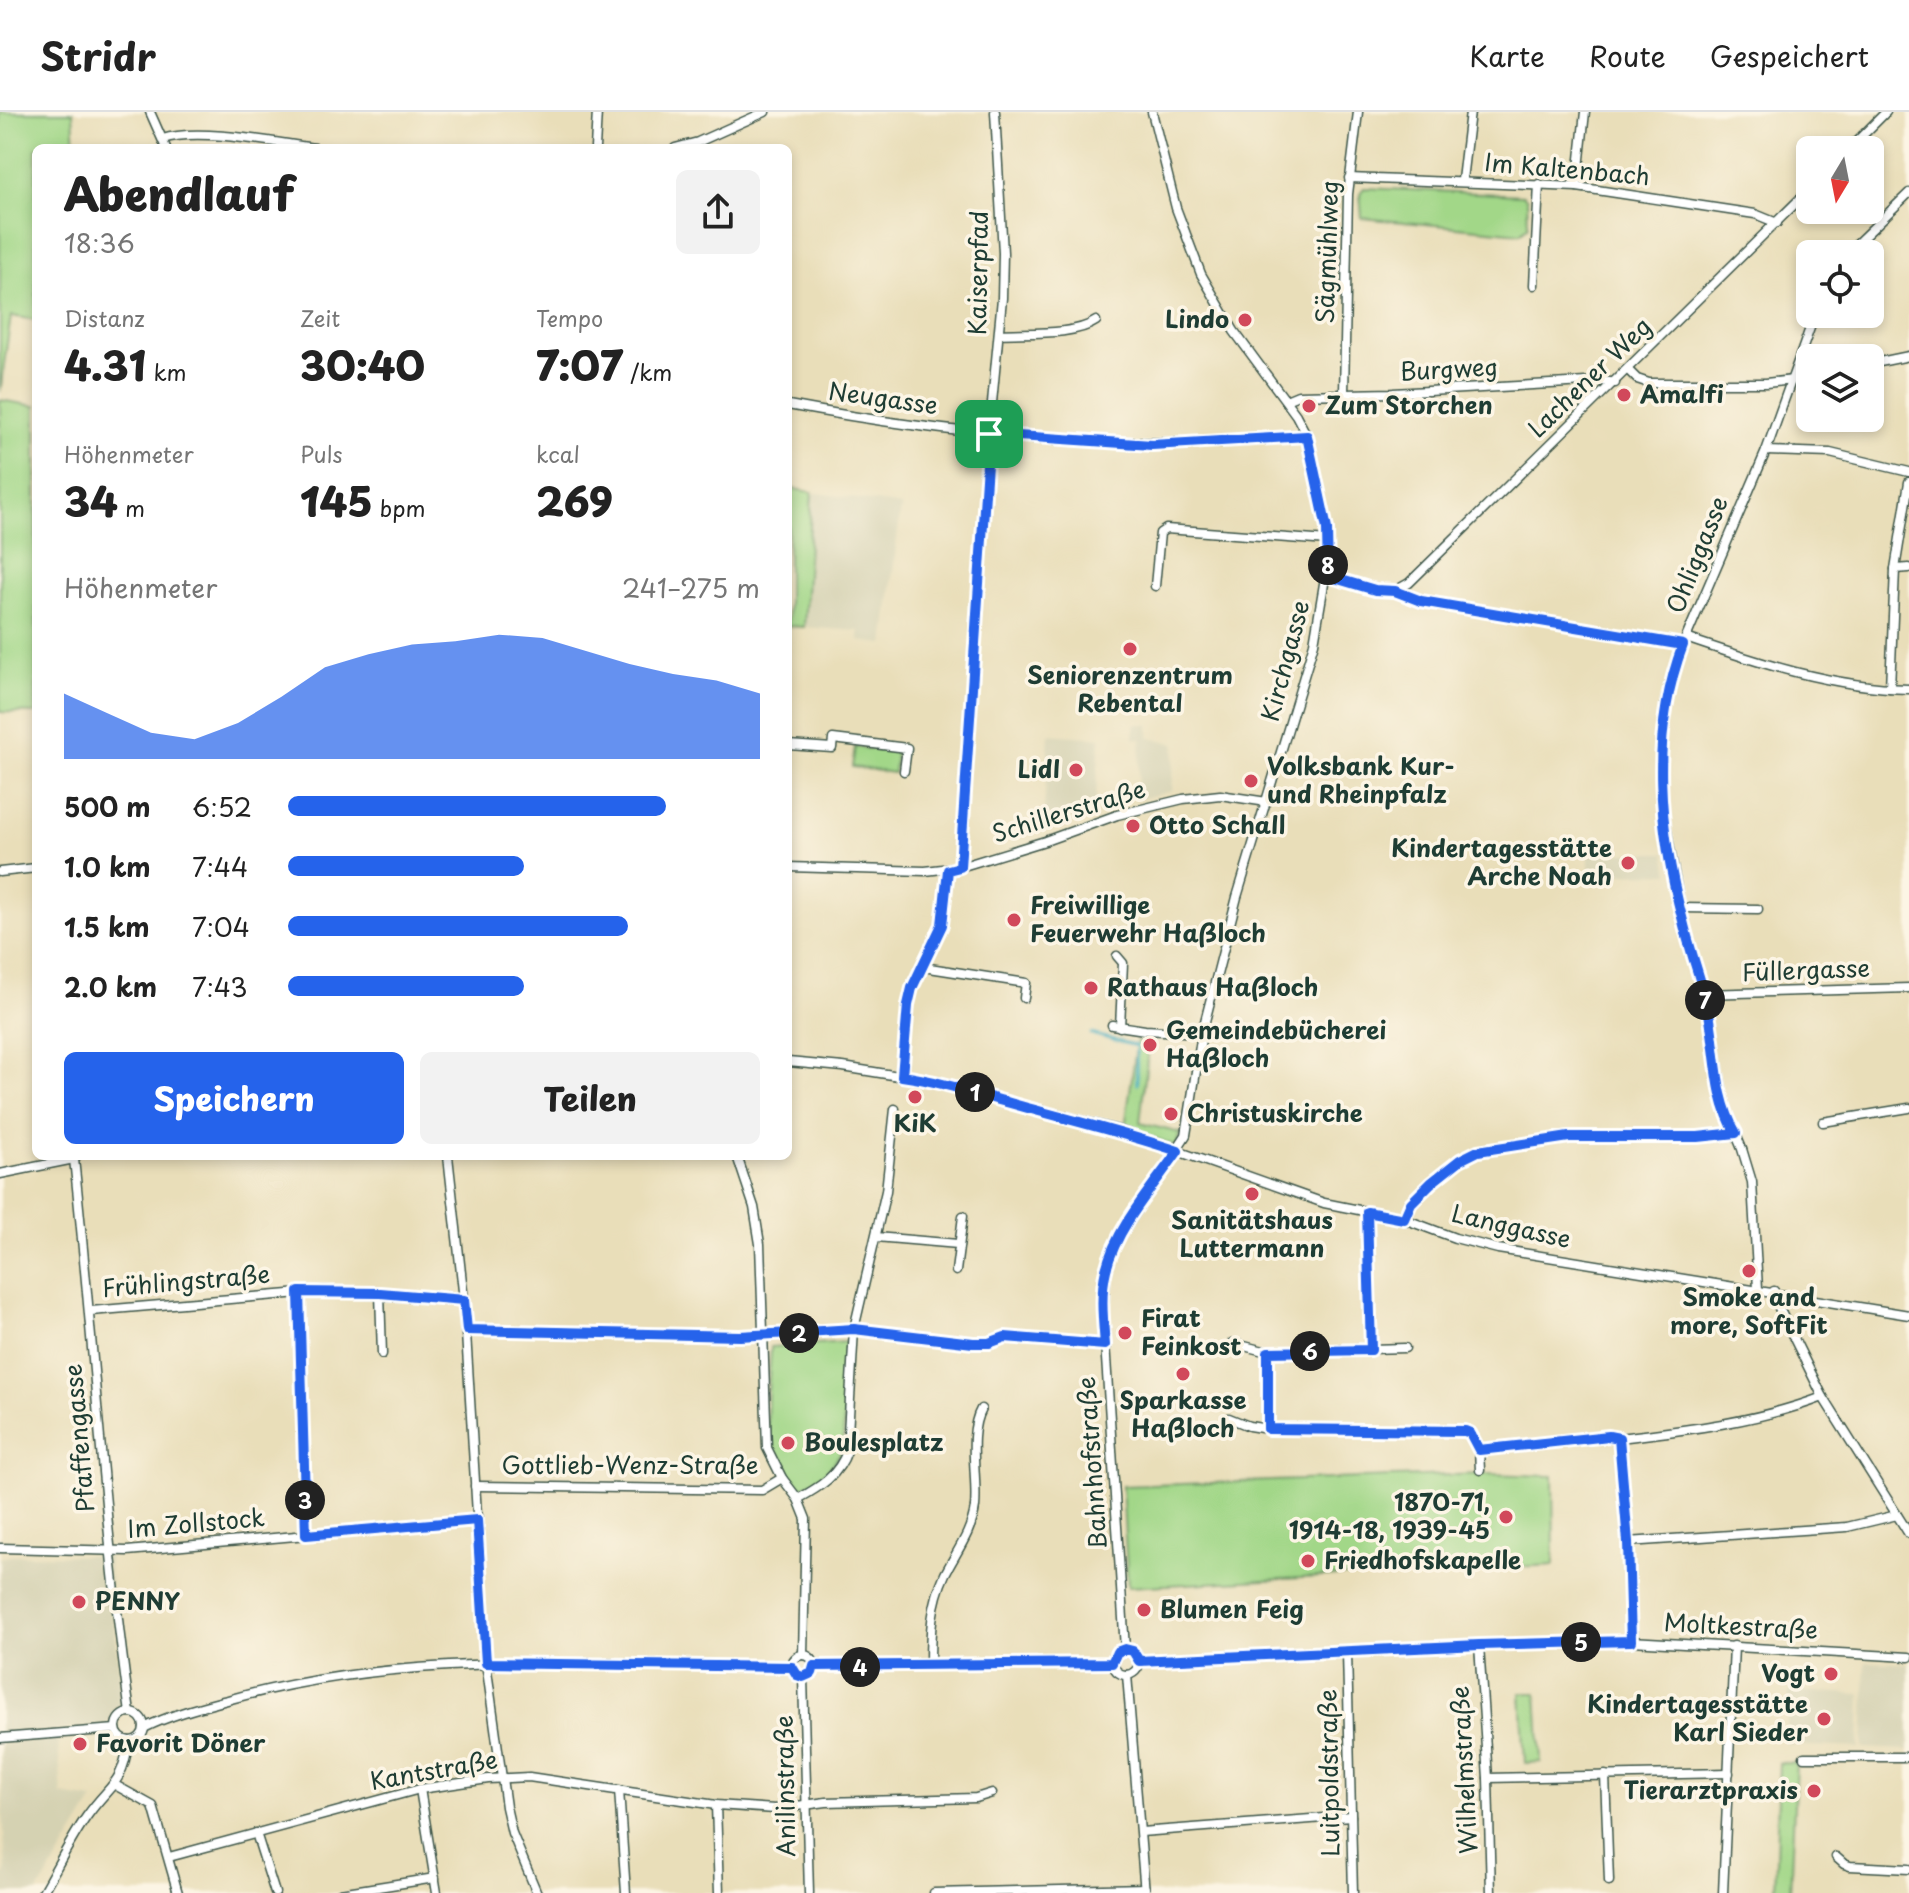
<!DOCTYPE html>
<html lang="de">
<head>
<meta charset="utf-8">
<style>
	body { margin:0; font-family:"Playpen Sans",sans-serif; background:#f2f2f2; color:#222; height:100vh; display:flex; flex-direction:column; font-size:30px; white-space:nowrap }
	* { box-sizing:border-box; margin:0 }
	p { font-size:26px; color:#767676 }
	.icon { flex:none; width:44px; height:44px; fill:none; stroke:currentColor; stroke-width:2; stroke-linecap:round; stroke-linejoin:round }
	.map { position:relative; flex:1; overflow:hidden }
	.side { position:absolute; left:32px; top:32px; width:760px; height:1016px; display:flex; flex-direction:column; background:#fff; border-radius:12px; box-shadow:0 4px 12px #0003 }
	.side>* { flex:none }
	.needle { width:52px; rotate:190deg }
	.controls { position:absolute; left:1796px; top:24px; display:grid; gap:16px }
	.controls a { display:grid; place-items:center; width:88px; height:88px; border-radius:12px; background:#fff; box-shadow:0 4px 12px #0003; font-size:40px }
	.pin { position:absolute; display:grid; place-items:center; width:68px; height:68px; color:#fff; margin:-34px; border-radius:16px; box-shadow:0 4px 12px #0006 }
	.km { position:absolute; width:40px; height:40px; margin:-20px; border-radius:50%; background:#222; color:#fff; font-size:22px; line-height:40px; text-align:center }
	.round { display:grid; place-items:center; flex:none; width:84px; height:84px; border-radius:12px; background:#f2f2f2 }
	.head { display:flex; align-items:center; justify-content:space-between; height:136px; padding:0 32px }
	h1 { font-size:44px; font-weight:800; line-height:60px }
	.metrics { display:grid; grid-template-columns:repeat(3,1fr); gap:12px; height:136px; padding:8px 32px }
	.metrics div { display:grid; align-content:center }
	.metrics b { font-size:40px; font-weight:800 }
	.metrics small { font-size:22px; font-weight:400 }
	.metrics p { font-size:22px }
	.chart { height:224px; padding:16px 32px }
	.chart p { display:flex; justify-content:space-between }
	.chart svg { width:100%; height:144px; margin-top:8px; fill:#2563eb; opacity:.7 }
	.button { display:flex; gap:16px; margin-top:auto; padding:16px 32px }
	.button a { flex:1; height:92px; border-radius:12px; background:#2563eb; color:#fff; font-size:32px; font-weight:800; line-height:92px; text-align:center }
	.button a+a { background:#f2f2f2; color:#222 }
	ul { padding:0 32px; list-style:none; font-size:26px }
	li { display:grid; grid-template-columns:128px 96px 1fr; align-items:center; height:60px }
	li i { height:20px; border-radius:10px; background:#2563eb }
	header { display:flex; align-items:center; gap:48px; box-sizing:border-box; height:112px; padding:0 40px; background:#fff; border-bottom:2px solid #e0e0e0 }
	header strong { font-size:38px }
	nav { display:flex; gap:44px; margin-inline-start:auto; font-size:28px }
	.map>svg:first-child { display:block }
	.built { fill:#d5d2b2 }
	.green { fill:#a2d788; stroke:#608a5e; stroke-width:2 }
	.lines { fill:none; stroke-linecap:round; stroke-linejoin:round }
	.stream { stroke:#3facbd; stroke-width:3 }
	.minor-casing { stroke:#3d5548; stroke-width:11 }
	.minor { stroke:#fff; stroke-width:8 }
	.route-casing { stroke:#fff; stroke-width:16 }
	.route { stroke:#2563eb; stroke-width:10 }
	.poi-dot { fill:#d1495b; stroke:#fcf5e5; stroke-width:3 }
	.labels { text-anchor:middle; stroke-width:7; stroke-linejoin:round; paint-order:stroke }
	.street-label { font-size:24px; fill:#1f3d34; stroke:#fcf5e5 }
	.poi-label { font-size:24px; font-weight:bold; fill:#1f3d34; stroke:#fcf5e5; text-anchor:start }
</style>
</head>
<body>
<header>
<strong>Stridr</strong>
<nav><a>Karte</a><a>Route</a><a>Gespeichert</a></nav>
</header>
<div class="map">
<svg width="1909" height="1781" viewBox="0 0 1909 1781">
	<rect width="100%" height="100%" fill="#fcf5e5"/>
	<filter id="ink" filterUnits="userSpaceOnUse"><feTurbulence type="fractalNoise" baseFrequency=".0125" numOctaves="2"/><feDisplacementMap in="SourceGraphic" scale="16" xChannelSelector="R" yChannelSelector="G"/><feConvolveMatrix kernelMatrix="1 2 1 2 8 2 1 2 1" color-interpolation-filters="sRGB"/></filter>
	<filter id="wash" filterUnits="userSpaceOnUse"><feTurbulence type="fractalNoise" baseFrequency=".006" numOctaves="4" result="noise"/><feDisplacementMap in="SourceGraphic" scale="32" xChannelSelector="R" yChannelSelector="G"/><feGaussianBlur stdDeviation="1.8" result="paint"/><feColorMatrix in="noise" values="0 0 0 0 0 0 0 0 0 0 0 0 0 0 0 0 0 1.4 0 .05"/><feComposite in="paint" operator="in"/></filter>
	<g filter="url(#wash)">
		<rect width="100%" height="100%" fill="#e9deb9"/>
		<g class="built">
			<polygon points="812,380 901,394 884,532 859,529 859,519 804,515"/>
			<polygon points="1135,612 1149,613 1149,625 1175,632 1172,679 1137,688 1141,627 1134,626"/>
			<polygon points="1049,622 1100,626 1095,699 1043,716"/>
			<polygon points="1589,741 1665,741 1669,761 1589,762"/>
			<polygon points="16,1443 108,1444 123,1599 106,1612 57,1619 62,1683 94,1688 37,1781 0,1781 0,1770 6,1760 0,1631 0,1446"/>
			<polygon points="1866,1550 1909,1552 1909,1638 1863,1636"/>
			<polygon points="1789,1579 1861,1582 1859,1636 1786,1633"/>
		</g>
		<g class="green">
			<polygon points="0,0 73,0 75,36 36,36 36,208 11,204 0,280"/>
			<polygon points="1364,76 1523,83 1527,87 1528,114 1520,121 1362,106 1360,81"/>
			<polygon points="0,288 36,294 36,601 0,600"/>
			<polygon points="788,376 812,380 804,515 788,514"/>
			<polygon points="855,635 896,640 894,661 852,655"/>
			<polygon points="1137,928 1149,930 1140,1011 1180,1021 1176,1034 1125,1016"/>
			<path d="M846,1230l-3,105c-9,21 -24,32 -44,42 -10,-13 -21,-27 -27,-42 -9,-30 -2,-69 -1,-100z"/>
			<polygon points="1484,1362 1553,1364 1554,1453 1128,1475 1122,1374"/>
			<polygon points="1521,1581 1537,1581 1541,1650 1525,1651"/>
			<polygon points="1779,1651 1796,1651 1790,1781 1775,1781"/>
		</g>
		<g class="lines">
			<polyline class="stream" points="1091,922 1136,934 1137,972"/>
		</g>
	</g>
	<g filter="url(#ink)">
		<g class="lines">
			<g class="minor-casing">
				<g id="minor">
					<polyline points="150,0 166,36"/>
					<path d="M163,27c34,-12 114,4 152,9"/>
					<polyline points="595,36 597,0"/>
					<polyline points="675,36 698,30 765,0"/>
					<polyline points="1848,38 1886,0"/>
					<polyline points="1349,66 1577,75 1755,102 1777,111"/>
					<polyline points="1462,68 1470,0"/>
					<polyline points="1577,75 1585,0"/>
					<polyline points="1846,142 1909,81"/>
					<polyline points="1534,173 1539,72"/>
					<path d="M999,222c27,-2 75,2 97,-13"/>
					<polyline points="1870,252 1909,244"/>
					<polyline points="1628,258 1637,267 1649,271 1766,271 1810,266"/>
					<polyline points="1344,282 1348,82 1358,0"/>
					<polyline points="1286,288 1298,283 1393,281 1604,269 1615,271"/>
					<path d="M788,293c170,32 347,48 519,31"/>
					<polyline points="1766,339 1830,341 1909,360"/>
					<polyline points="1895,457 1909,456"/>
					<polyline points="1328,464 1375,478 1395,479 1421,489 1683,533"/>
					<polyline points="1155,474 1160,421 1166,417 1328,429"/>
					<polyline points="1395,479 1409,471 1810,77"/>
					<path d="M1686,526c73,25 145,49 223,51"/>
					<polyline points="1890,576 1895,457 1909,370"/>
					<polyline points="788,633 832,636 833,627 907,636 904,659"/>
					<polyline points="788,755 925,759 960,755 1045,729 1117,703 1183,687 1220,683 1267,690"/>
					<polyline points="960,755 989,322 1002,186 1003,141 995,0"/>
					<polyline points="0,760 36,756"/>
					<polyline points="1680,796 1758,797"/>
					<polyline points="1117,844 1123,851 1120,915"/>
					<polyline points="923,855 1026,871 1024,886"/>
					<polyline points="1704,882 1909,876"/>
					<polyline points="1112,913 1145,918 1202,921"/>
					<polyline points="788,950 843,955 942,971 1011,991 1118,1018 1324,1091 1404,1107 1455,1126 1498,1137 1909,1203"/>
					<polyline points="902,964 908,893 912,876 942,813 948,758"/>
					<polyline points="1823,1010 1909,996"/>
					<polyline points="448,1044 464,1188 486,1551 506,1695 512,1721 537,1781"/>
					<polyline points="737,1044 754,1095 760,1132 767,1336 782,1366 798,1387 806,1407 803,1543"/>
					<path d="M74,1047c20,185 30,370 56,554"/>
					<polyline points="0,1062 74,1047 76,1045"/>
					<polyline points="1367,1100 1371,1238"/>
					<polyline points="1404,1107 1411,1091 1431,1071 1460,1048 1478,1039 1569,1025 1698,1025 1736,1021"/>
					<polyline points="876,1125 958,1132"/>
					<polyline points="956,1159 963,1104"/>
					<polyline points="1758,1177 1752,1070 1742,1037 1724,993 1708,896 1682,806 1662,692 1661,638 1666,588 1677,547 1766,339 1815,202"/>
					<polyline points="1774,1179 1777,1192 1823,1285 1909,1422"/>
					<polyline points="299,1180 306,1423"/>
					<polyline points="380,1181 382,1242"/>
					<polyline points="91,1199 324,1179 464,1188"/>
					<polyline points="467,1218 740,1224 854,1217 973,1231 989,1231 1005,1225 1105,1233"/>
					<polyline points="1232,1231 1268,1240 1405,1236"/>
					<polyline points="1268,1240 1268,1317"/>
					<polyline points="1229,1306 1249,1314 1268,1317 1465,1319 1470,1321 1479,1338 1480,1358"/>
					<polyline points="1619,1326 1628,1430 1631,1529"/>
					<path d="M1479,1338l130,-14 10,2c69,-8 138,-16 204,-41"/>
					<polyline points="475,1374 762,1378 782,1366"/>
					<path d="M798,1387c22,-12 41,-24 49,-48l7,-122 32,-138 9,-82"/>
					<polyline points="1628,1430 1847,1415 1897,1403"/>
					<polyline points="0,1436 127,1439 477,1408"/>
					<polyline points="1479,1533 1488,1666 1491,1781"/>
					<circle cx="1126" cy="1550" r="13"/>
					<polyline points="1125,1537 1103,1200 1106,1158 1117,1129 1186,1023 1202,921 1237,785 1314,531 1328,448 1327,417 1307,324 1296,303 1234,219 1201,162 1176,96 1152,0"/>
					<polyline points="1347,1540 1353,1781"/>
					<circle cx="803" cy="1554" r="11"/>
					<polyline points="1139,1549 1479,1533 1631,1529 1909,1545"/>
					<path d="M930,1553c0,-31 1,-61 15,-91 11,-22 27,-42 30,-67 3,-29 -8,-73 6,-98"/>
					<polyline points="814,1554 1112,1551"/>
					<polyline points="1127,1563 1145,1781"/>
					<polyline points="803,1565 809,1781"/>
					<circle cx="130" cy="1615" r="14"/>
					<path d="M144,1616c28,-14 57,-21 87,-29 182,-51 373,-32 561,-32"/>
					<polyline points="0,1626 116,1617"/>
					<polyline points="1804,1645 1909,1645"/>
					<polyline points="1605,1663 1609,1769"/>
					<polyline points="1488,1666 1729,1661"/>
					<polyline points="115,1673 153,1694 178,1781"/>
					<polyline points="420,1677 437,1781"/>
					<polyline points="619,1678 626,1781"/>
					<polyline points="716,1693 719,1781"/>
					<polyline points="1141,1720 1351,1704"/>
					<polyline points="256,1721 275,1781"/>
					<polyline points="169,1745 420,1677 488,1667 529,1665 716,1693 775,1697 826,1690 976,1686 992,1681"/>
					<polyline points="1836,1745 1844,1752 1850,1754 1909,1757"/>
					<path d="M42,1781c15,-25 28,-53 45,-77 24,-34 34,-28 42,-75"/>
					<polyline points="340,1781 435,1766"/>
					<polyline points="934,1781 1145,1776"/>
					<polyline points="1723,1781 1734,1534"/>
				</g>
			</g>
			<use href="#minor" class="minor"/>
		</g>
	</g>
	<g class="lines" filter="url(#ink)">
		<g class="route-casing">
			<path id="route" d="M989,322l163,11 155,-9 20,93 1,47 47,14 20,1 26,10 262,44c-34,89 -24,186 0,276 7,30 18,58 25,88 9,40 6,88 28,124l-38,4h-129l-91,14 -18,9 -29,23 -20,20 -7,16 -37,-7 4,138 -103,2v77l197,2 5,2 9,17 130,-14 10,2 9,104 3,99 -152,4 -340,16 -6,-10 -8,-2 -8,3 -5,11 -298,3 -2,7 -9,4 -6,-2 -5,-8 -306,-4 -9,-143 -171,15 -7,-243 81,1 84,7 3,30 273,6 114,-7 119,14h16l16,-6 100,8c-2,-25 -5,-51 1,-75 11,-44 47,-83 72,-119 -56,-19 -112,-32 -168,-48 -36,-10 -71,-22 -108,-27l6,-71 4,-17 30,-63 6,-55 12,-3z"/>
		</g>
		<use href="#route" class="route"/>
	</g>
	<g class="poi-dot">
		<circle cx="1245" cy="208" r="8"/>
		<circle cx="1624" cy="283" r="8"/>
		<circle cx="1309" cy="294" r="8"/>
		<circle cx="1130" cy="537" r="8"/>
		<circle cx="1076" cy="658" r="8"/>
		<circle cx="1251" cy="669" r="8"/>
		<circle cx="1133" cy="714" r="8"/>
		<circle cx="1628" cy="751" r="8"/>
		<circle cx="1014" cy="808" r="8"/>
		<circle cx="1091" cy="876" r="8"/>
		<circle cx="1150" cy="933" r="8"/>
		<circle cx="915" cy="985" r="8"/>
		<circle cx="1171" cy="1002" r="8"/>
		<circle cx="1252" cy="1082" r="8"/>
		<circle cx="1749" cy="1159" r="8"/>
		<circle cx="1125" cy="1221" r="8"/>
		<circle cx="1183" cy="1262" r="8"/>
		<circle cx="788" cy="1331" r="8"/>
		<circle cx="1506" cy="1405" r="8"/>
		<circle cx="1308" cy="1449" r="8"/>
		<circle cx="79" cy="1490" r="8"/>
		<circle cx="1144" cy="1498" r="8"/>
		<circle cx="1831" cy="1562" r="8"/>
		<circle cx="1824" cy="1607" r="8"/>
		<circle cx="80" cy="1632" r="8"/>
		<circle cx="1814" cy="1679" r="8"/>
	</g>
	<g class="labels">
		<g class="street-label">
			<text transform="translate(1567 58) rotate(5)" y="8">Im Kaltenbach</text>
			<text transform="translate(1328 140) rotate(-88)" y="8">Sägmühlweg</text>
			<text transform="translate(979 161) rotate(-89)" y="8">Kaiserpfad</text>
			<text transform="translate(1449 258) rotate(-3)" y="8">Burgweg</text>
			<text transform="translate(1590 266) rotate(-44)" y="8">Lachener Weg</text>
			<text transform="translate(883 287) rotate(8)" y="8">Neugasse</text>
			<text transform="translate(1698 443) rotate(-68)" y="8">Ohliggasse</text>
			<text transform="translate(1286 549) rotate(-75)" y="8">Kirchgasse</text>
			<text transform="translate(1069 700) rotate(-17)" y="8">Schillerstraße</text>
			<text transform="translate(1806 859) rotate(-2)" y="8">Füllergasse</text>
			<text transform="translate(1511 1115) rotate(13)" y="8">Langgasse</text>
			<text transform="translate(186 1170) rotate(-5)" y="8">Frühlingstraße</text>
			<text transform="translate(80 1326) rotate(-95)" y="8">Pfaffengasse</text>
			<text transform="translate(1093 1351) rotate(-94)" y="8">Bahnhofstraße</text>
			<text x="630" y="1362">Gottlieb-Wenz-Straße</text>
			<text transform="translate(196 1412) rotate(-5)" y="8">Im Zollstock</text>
			<text transform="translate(1741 1515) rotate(3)" y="8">Moltkestraße</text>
			<text transform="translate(1465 1658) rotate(-93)" y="8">Wilhelmstraße</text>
			<text transform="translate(434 1659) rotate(-10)" y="8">Kantstraße</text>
			<text transform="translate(1330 1661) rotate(-91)" y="8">Luitpoldstraße</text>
			<text transform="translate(786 1674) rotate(-91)" y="8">Anilinstraße</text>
		</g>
		<g class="poi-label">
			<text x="1229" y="216" text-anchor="end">Lindo</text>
			<text x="1640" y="291">Amalfi</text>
			<text x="1325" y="302">Zum Storchen</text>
			<text x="1130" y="572" text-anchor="middle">Seniorenzentrum<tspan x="1130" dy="28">Rebental</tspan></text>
			<text x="1267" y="663">Volksbank Kur-<tspan x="1267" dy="28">und Rheinpfalz</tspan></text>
			<text x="1060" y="666" text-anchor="end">Lidl</text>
			<text x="1149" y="722">Otto Schall</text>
			<text x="1612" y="745" text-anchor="end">Kindertagesstätte<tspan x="1612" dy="28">Arche Noah</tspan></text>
			<text x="1030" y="802">Freiwillige<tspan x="1030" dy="28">Feuerwehr Haßloch</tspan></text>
			<text x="1107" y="884">Rathaus Haßloch</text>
			<text x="1166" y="927">Gemeindebücherei<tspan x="1166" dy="28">Haßloch</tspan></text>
			<text x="1187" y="1010">Christuskirche</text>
			<text x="915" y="1020" text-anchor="middle">KiK</text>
			<text x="1252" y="1117" text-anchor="middle">Sanitätshaus<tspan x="1252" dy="28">Luttermann</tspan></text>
			<text x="1749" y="1194" text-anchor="middle">Smoke and<tspan x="1749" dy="28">more, SoftFit</tspan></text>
			<text x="1141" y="1215">Firat<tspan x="1141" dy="28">Feinkost</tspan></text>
			<text x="1183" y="1297" text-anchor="middle">Sparkasse<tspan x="1183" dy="28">Haßloch</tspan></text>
			<text x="804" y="1339">Boulesplatz</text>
			<text x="1490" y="1399" text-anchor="end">1870-71,<tspan x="1490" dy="28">1914-18, 1939-45</tspan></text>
			<text x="1324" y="1457">Friedhofskapelle</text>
			<text x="95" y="1498">PENNY</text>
			<text x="1160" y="1506">Blumen Feig</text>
			<text x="1815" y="1570" text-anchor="end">Vogt</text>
			<text x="1808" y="1601" text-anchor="end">Kindertagesstätte<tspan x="1808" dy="28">Karl Sieder</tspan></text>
			<text x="96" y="1640">Favorit Döner</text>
			<text x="1798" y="1687" text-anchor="end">Tierarztpraxis</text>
		</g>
	</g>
</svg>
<div class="controls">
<a><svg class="needle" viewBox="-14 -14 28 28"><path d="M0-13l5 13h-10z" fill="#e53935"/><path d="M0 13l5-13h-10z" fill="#767676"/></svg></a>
<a><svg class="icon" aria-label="locate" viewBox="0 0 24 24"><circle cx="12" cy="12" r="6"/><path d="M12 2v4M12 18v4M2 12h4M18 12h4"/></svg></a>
<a><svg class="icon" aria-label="layers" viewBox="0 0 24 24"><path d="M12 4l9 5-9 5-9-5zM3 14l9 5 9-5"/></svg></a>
</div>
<div class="pin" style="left:989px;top:322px;background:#1e9e55"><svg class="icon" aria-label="arrive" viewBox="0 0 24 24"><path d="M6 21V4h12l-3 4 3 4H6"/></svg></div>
<b class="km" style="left:975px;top:980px">1</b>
<b class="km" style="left:799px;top:1221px">2</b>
<b class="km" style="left:305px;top:1388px">3</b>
<b class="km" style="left:860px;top:1555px">4</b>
<b class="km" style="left:1581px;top:1530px">5</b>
<b class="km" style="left:1310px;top:1239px">6</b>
<b class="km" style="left:1705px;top:888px">7</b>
<b class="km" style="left:1328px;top:453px">8</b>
<section class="side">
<div class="head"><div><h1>Abendlauf</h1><p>18:36</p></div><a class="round"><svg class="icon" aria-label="share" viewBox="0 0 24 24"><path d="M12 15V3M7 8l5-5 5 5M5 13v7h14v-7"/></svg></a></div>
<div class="metrics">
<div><p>Distanz</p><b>4.31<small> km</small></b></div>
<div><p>Zeit</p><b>30:40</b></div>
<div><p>Tempo</p><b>7:07<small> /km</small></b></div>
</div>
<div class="metrics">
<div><p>Höhenmeter</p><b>34<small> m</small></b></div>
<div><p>Puls</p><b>145<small> bpm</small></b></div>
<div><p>kcal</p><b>269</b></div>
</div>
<div class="chart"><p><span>Höhenmeter</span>241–275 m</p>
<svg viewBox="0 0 160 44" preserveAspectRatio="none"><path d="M0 44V24L10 30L20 36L30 38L40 33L50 25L60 16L70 12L80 9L90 8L100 6L110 7L120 11L130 15L140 18L150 20L160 24V44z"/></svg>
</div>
<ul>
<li><b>500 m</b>6:52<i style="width:80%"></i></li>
<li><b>1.0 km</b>7:44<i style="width:50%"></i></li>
<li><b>1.5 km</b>7:04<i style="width:72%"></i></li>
<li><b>2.0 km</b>7:43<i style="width:50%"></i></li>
</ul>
<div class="button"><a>Speichern</a><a>Teilen</a></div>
</section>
</div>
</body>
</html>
